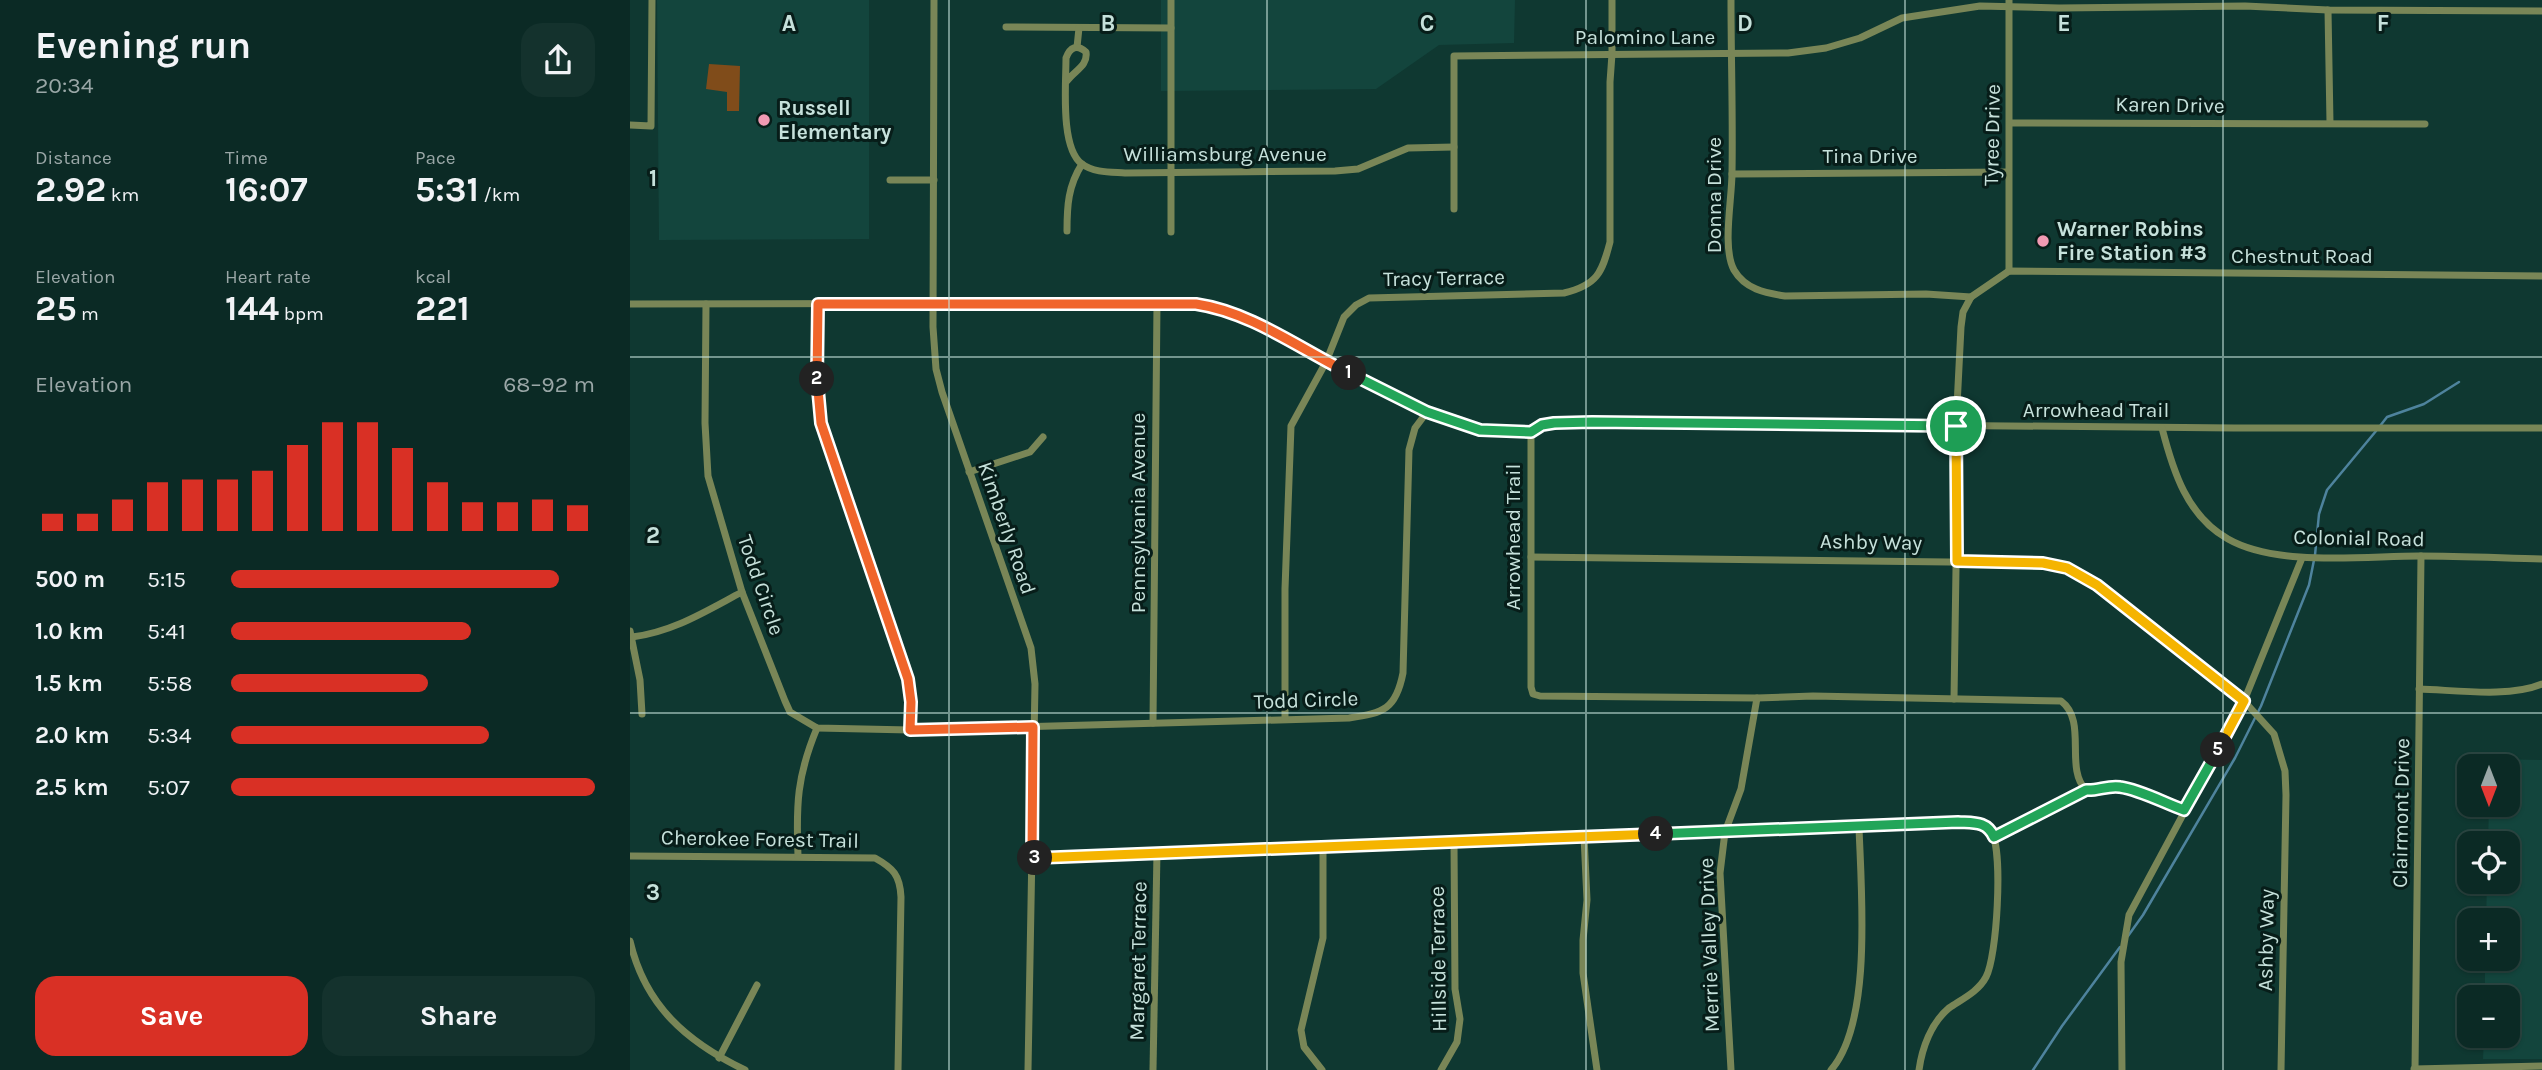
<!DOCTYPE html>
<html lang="en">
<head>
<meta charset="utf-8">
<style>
	body { margin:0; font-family:Karla,sans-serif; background:#14322d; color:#f1f3f6; height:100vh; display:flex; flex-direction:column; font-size:26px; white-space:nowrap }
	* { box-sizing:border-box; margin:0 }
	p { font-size:23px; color:#9aa7a7 }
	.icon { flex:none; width:38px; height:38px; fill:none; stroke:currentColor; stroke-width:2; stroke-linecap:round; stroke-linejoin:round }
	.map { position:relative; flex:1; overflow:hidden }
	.details { display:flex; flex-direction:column; background:#0b2a25; width:630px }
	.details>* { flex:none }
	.needle { width:46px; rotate:180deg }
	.fabs { position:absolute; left:1827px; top:754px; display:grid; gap:14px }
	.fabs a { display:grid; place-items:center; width:63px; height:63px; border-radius:14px; background:#0b2a25; box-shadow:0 2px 5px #0004,0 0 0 2px #2b4642; font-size:35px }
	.pin { position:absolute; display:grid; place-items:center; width:60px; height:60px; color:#fff; margin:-30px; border:4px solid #fff; border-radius:50%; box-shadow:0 2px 7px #0007 }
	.km { position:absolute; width:35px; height:35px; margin:-18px; border-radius:50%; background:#222; color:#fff; font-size:19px; line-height:35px; text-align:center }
	.round { display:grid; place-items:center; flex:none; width:74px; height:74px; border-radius:21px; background:#14322d }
	.head { display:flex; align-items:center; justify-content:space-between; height:119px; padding:0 35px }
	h1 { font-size:38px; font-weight:700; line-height:52px }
	.figures { display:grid; grid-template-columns:repeat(3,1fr); gap:10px; height:119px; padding:7px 35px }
	.figures div { display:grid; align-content:center }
	.figures b { font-size:35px; font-weight:700 }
	.figures small { font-size:19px; font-weight:400 }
	.figures p { font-size:19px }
	.chart { height:196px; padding:14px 35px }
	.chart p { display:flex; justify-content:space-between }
	.chart svg { width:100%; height:126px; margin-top:7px; stroke:#d93025; stroke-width:6 }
	.button { display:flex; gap:14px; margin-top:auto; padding:14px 35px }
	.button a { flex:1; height:80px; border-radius:21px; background:#d93025; color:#fff; font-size:28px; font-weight:700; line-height:80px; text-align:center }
	.button a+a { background:#14322d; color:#f1f3f6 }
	ul { padding:0 35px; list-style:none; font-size:23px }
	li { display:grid; grid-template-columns:112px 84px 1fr; align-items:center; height:52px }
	li i { height:18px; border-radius:9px; background:#d93025 }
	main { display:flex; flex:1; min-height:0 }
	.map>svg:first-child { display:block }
	.built { fill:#13453d }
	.green { fill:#804c1a }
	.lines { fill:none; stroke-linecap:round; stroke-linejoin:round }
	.stream { stroke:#4e839d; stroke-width:2.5 }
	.minor { stroke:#798657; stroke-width:7 }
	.split-1-casing { stroke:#fff; stroke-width:14 }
	.split-2-casing { stroke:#fff; stroke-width:14 }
	.split-3-casing { stroke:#fff; stroke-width:14 }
	.split-4-casing { stroke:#fff; stroke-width:14 }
	.split-5-casing { stroke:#fff; stroke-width:14 }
	.split-6-casing { stroke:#fff; stroke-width:14 }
	.split-1 { stroke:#22a559; stroke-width:9 }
	.split-2 { stroke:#f0652b; stroke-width:9 }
	.split-3 { stroke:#f0652b; stroke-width:9 }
	.split-4 { stroke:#f5b400; stroke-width:9 }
	.split-5 { stroke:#22a559; stroke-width:9 }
	.split-6 { stroke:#f5b400; stroke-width:9 }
	.grid { fill:none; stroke:#c6e1db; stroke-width:2; stroke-opacity:0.55 }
	.poi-dot { fill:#f19ab3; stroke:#071d19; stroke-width:2.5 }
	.labels { text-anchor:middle; stroke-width:6; stroke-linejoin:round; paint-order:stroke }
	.street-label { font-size:21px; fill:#c6e1db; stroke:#071d19 }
	.poi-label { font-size:21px; font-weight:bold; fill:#c6e1db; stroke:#071d19; text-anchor:start }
	.grid-label { font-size:23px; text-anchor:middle; font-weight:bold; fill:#c6e1db; stroke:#071d19; stroke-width:6; stroke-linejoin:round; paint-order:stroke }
</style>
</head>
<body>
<main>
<section class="details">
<div class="head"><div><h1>Evening run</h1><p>20:34</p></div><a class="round"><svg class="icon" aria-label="share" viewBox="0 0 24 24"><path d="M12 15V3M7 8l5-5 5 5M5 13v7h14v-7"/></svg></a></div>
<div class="figures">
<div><p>Distance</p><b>2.92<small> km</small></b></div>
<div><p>Time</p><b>16:07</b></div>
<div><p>Pace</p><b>5:31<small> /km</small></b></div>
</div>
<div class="figures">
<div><p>Elevation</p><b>25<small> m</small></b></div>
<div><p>Heart rate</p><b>144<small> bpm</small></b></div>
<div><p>kcal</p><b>221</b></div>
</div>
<div class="chart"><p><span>Elevation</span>68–92 m</p>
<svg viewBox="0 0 160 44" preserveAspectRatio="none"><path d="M5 44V38M15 44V38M25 44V33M35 44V27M45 44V26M55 44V26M65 44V23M75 44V14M85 44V6M95 44V6M105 44V15M115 44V27M125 44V34M135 44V34M145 44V33M155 44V35"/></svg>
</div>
<ul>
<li><b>500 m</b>5:15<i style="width:90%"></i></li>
<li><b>1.0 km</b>5:41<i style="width:66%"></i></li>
<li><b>1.5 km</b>5:58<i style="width:54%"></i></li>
<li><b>2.0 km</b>5:34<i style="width:71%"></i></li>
<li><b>2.5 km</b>5:07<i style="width:100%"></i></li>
</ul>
<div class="button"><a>Save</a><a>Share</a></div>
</section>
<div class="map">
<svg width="1912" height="1070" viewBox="0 0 1912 1070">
	<rect width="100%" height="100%" fill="#0f3831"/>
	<g class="built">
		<polygon points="27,0 239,0 239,239 29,240"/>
		<polygon points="531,0 885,0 884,43 809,45 746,89 531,91"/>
		<polygon points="1860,759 1912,760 1912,1059 1853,1059 1854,1036 1878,1036 1878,998 1855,997 1855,959 1878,959 1878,920 1856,920 1857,882 1878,882 1878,844 1858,843 1859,805 1878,805 1878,766 1860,766"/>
	</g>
	<g class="green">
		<polygon points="79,64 110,66 109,111 97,111 97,92 76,89"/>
		<polygon points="1878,1000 1889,1000 1891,1037 1867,1039 1867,1036 1878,1036"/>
	</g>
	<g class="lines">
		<g class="stream">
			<polyline points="1750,426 1757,417 1794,404 1829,382"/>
			<polyline points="1498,936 1513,915 1605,758 1631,706 1679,585 1685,555 1689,514 1697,490 1746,431"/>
			<polyline points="1403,1070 1432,1026 1490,947"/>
		</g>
		<g class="minor">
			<polyline points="304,0 303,327 306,369 312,392 401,648 405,684 398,1070"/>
			<polyline points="541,0 541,232"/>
			<path d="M1101,0c0,58 2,115 1,173 0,26 -10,75 2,97 11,19 31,23 51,26l141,-2 45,3"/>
			<polyline points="1379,0 1379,271"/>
			<polyline points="1698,10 1700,123"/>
			<polyline points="376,27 541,28"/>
			<polyline points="447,47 449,28"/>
			<path d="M437,81c8,-11 21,-15 19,-29 -9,-8 -16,-5 -20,6 0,26 -6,90 16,106 12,9 30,8 43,9l210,-2 23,-2 50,-21 46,-1"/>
			<polyline points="1380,123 1795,124"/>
			<polyline points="0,125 21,126 22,0"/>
			<polyline points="1102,174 1378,172"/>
			<polyline points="260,180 304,180"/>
			<polyline points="824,209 824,56 1158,53 1196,48 1230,38 1272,18 1350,6 1429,8 1615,6 1698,10 1912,11"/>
			<path d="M437,231c0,-25 1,-45 15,-67"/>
			<polyline points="0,304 548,303 583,307 601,313 639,330 696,362 797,412 850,430 901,432 912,425 924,423 962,422 1604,428 1912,428"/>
			<path d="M76,304l-1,119 3,53 34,116 43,109 5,11 27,16 93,2 439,-12c35,-5 47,-9 54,-45l6,-223 6,-22 12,-16"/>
			<polyline points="188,304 187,391 191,423 278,679 281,702 280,730"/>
			<path d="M1532,428c11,43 25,88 66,111 49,28 136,17 191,17 41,0 82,2 123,3"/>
			<path d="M901,432v255l2,7 7,2 217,2 56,-2 248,5c27,20 3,67 25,89"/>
			<polyline points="339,472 400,452 413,437"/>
			<polyline points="901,557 1413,563 1437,568 1467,585 1614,701 1644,734 1655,771 1656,795 1651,1070"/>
			<polyline points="0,631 10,680 12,714"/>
			<path d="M2,637c41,-5 74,-26 110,-45"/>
			<path d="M1789,689c36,1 90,9 123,-5"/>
			<polyline points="1324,699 1327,503 1326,426 1331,327 1333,312 1341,297 1379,271 1912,276"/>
			<path d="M655,719v-130l6,-163 35,-64 18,-45 12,-12 13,-7 195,-5c33,-8 38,-20 46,-51v-160l2,-28v-54"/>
			<polyline points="523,723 527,303"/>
			<polyline points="954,836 957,900 953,940 953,973 967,1070"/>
			<polyline points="1364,837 1456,790 1490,787 1554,810"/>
			<path d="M0,856l245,2c18,10 25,17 26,39l-3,173"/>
			<path d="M168,856c-2,-52 -1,-80 19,-128"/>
			<path d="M402,858l736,-30 212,-5c6,3 10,4 12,10 11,21 5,124 -6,144 -8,15 -24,22 -37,31 -18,15 -27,40 -30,62"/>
			<path d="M0,941c15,65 57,101 115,129"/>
			<polyline points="89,1058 127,985"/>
			<polyline points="1784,1069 1912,1066"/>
			<polyline points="523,1070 527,852"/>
			<polyline points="692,1070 674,1047 671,1030 693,938 693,846"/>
			<polyline points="811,1070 827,1042 830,1019 825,989 824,843"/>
			<polyline points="1101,1070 1090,873 1095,832 1111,789 1127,698"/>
			<path d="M1201,1070c42,-48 30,-181 28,-243"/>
			<polyline points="1492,1070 1491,962 1499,915 1614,701 1672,558"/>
			<polyline points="1785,1070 1791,556"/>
		</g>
	</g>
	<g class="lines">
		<g class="split-1-casing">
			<polyline id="split-1" points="719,373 797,412 850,430 901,432 912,425 924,423 962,422 1326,426"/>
		</g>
		<g class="split-2-casing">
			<path id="split-2" d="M187,379l1,-75h378c55,8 104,45 153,69"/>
		</g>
		<g class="split-3-casing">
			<polyline id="split-3" points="187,379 191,423 278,679 281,702 280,730 403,727 402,858 405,858"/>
		</g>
		<g class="split-4-casing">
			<polyline id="split-4" points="405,858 1026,834"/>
		</g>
		<g class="split-5-casing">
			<path id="split-5" d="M1026,834l302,-12c16,1 29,-1 36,15l92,-47c12,1 22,-5 34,-3 21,3 44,16 64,23l34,-60"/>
		</g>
		<g class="split-6-casing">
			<polyline id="split-6" points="1326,426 1327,561 1413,563 1437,568 1467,585 1614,701 1588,750"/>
		</g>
		<use href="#split-1" class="split-1"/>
		<use href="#split-2" class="split-2"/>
		<use href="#split-3" class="split-3"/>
		<use href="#split-4" class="split-4"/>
		<use href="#split-5" class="split-5"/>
		<use href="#split-6" class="split-6"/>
	</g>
	<path class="grid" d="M319,0v1070M637,0v1070M956,0v1070M1275,0v1070M1593,0v1070M0,357h1912M0,713h1912"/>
	<g class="poi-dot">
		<circle cx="134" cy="120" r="7"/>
		<circle cx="1413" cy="241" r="7"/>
	</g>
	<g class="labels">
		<g class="street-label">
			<text x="1015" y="44">Palomino Lane</text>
			<text transform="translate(1540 105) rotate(1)" y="7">Karen Drive</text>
			<text transform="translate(1362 135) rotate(-89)" y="7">Tyree Drive</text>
			<text x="595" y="161">Williamsburg Avenue</text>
			<text x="1240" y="163">Tina Drive</text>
			<text transform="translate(1084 195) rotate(-90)" y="7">Donna Drive</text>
			<text x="1672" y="263">Chestnut Road</text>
			<text transform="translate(814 278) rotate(-1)" y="7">Tracy Terrace</text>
			<text x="1466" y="417">Arrowhead Trail</text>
			<text transform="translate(508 513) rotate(-90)" y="7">Pennsylvania Avenue</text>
			<text transform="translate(377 528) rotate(71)" y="7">Kimberly Road</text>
			<text transform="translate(883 537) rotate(-90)" y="7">Arrowhead Trail</text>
			<text transform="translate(1729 538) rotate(1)" y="7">Colonial Road</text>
			<text transform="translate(1241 542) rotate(1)" y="7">Ashby Way</text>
			<text transform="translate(131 585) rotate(71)" y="7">Todd Circle</text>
			<text transform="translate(676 700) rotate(-2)" y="7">Todd Circle</text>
			<text transform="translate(1771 813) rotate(-89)" y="7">Clairmont Drive</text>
			<text transform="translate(130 839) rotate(1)" y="7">Cherokee Forest Trail</text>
			<text transform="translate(1636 940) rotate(-89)" y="7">Ashby Way</text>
			<text transform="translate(1079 945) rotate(-92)" y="7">Merrie Valley Drive</text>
			<text transform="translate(808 959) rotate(-91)" y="7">Hillside Terrace</text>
			<text transform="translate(508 961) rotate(-89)" y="7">Margaret Terrace</text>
		</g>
		<g class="poi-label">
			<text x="148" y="115">Russell<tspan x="148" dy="24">Elementary</tspan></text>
			<text x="1427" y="236">Warner Robins<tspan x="1427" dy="24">Fire Station #3</tspan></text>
		</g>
	</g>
	<g class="grid-label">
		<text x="159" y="31">A</text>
		<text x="478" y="31">B</text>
		<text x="797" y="31">C</text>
		<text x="1115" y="31">D</text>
		<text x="1434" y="31">E</text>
		<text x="1753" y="31">F</text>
		<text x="23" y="186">1</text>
		<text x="23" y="543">2</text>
		<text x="23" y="900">3</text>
	</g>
</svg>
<div class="fabs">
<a><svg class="needle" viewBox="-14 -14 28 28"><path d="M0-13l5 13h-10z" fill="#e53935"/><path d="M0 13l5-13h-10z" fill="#9aa7a7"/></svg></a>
<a><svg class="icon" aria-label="locate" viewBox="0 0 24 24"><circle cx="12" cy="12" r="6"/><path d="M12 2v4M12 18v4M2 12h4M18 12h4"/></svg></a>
<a>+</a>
<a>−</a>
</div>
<div class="pin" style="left:1326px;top:426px;background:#1e9e55"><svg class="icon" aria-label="arrive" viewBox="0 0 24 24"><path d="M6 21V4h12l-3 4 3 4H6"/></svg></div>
<b class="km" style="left:719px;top:373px">1</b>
<b class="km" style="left:187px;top:379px">2</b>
<b class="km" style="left:405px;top:858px">3</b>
<b class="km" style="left:1026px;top:834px">4</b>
<b class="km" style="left:1588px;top:750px">5</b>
</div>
</main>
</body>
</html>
